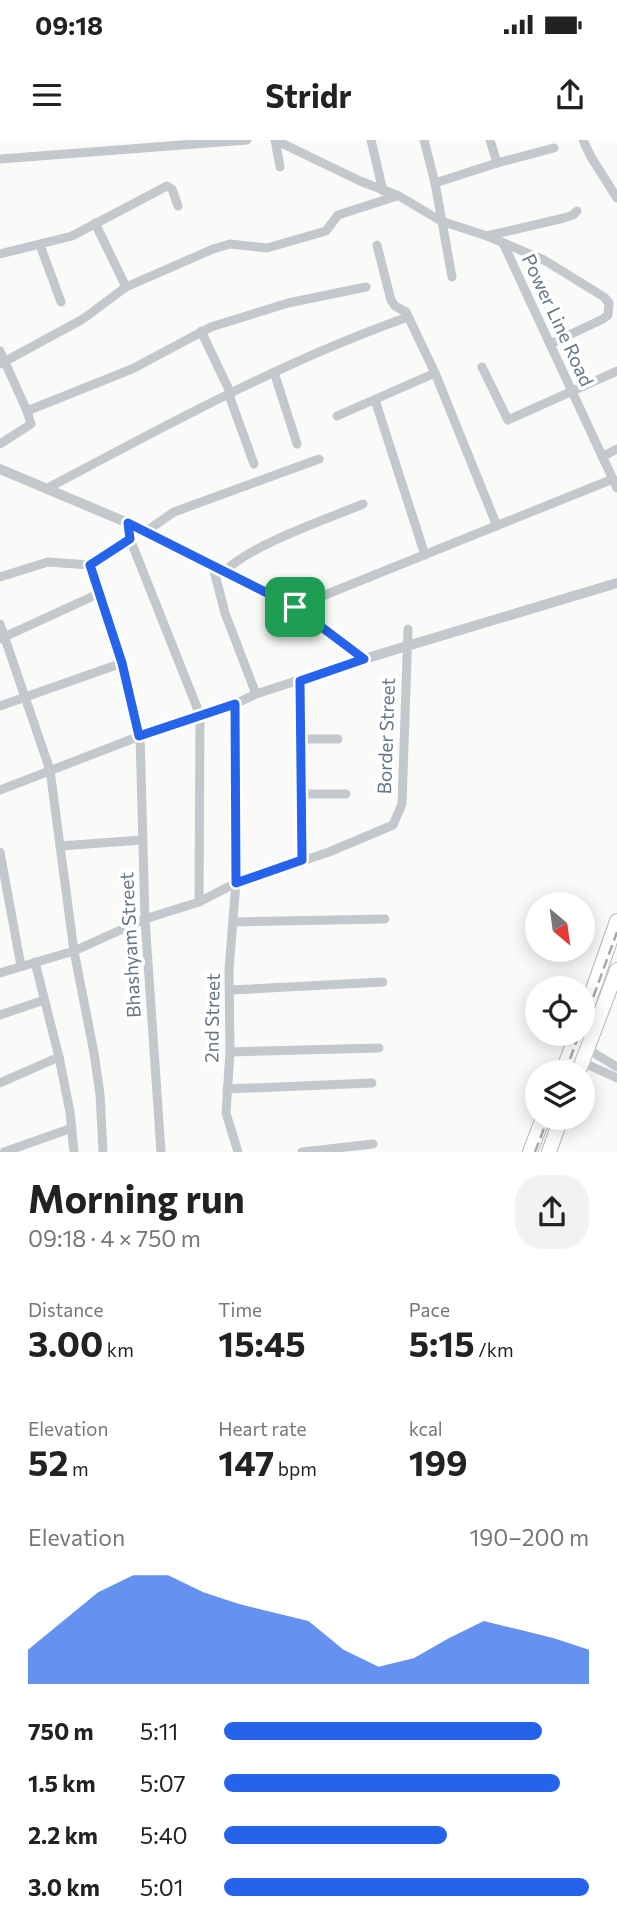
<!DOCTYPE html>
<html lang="en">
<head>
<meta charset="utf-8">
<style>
	body { margin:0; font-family:Commissioner,sans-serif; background:#f2f2f2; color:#222; height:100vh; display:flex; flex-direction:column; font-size:26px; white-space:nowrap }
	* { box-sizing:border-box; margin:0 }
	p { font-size:23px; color:#767676 }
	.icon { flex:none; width:38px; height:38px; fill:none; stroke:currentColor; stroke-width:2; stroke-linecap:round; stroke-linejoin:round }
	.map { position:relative; height:1012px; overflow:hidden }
	.panel { display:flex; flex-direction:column; background:#fff; flex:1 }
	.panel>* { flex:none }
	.needle { width:46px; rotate:151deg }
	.buttons { position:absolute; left:525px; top:752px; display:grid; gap:14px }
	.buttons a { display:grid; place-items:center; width:70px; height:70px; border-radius:50%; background:#fff; box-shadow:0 4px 18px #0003; font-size:35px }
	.pin { position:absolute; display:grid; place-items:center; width:60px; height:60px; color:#fff; margin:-30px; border-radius:14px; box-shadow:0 4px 10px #0006 }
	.round { display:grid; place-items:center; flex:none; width:74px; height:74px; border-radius:28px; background:#f2f2f2 }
	.summary { display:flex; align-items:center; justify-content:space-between; height:119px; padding:0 28px }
	h1 { font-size:38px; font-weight:700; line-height:52px }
	.figures { display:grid; grid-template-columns:repeat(3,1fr); gap:10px; height:119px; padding:7px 28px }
	.figures div { display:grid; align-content:center }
	.figures b { font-size:35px; font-weight:700 }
	.figures small { font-size:19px; font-weight:400 }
	.figures p { font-size:19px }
	.chart { height:196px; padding:14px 28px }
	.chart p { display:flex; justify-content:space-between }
	.chart svg { width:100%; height:126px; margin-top:7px; fill:#2563eb; opacity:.7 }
	ul { padding:0 28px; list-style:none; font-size:23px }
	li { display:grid; grid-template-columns:112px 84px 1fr; align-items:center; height:52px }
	li i { height:18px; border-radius:9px; background:#2563eb }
	.status { display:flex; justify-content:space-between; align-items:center; height:49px; padding:0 35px; background:#fff; direction:ltr }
	.status svg { height:19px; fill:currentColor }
	header { display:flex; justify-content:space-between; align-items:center; height:91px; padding:0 28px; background:#fff; font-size:32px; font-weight:700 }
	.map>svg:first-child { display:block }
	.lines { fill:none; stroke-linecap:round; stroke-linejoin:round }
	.trunk-casing { stroke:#b4b9bd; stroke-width:16 }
	.minor { stroke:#c3c8cc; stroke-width:9 }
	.tertiary { stroke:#c3c8cc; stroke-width:10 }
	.trunk { stroke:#fff; stroke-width:14 }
	.rail { stroke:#a2aab0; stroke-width:2.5; stroke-dasharray:10 5; stroke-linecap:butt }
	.route-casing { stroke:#fff; stroke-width:14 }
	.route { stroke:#2563eb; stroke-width:9 }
	.labels { text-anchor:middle; stroke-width:7; stroke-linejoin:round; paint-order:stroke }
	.street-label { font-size:19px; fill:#657683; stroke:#fff }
</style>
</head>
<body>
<div class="status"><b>09:18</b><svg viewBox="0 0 49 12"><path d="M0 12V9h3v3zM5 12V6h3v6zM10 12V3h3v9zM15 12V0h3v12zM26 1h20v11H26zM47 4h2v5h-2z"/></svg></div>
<header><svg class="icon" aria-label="menu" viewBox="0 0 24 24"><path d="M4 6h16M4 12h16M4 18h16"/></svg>Stridr<svg class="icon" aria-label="share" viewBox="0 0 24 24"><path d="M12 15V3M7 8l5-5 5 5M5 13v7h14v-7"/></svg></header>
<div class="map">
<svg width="617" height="1012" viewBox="0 0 617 1012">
	<rect width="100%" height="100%" fill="#fafaf8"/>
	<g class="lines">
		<g class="trunk-casing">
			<g id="trunk">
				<polyline points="583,878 617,781"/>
				<polyline points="562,933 577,894"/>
				<polyline points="578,933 617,830"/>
				<polyline points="530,1012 543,978"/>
				<polyline points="549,1012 561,978"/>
			</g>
		</g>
		<g class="minor">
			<polyline points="275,0 360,41 399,56 441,81 487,96 544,120 604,157 609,163 608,175 603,179 550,204"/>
			<polyline points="275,0 280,27"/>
			<polyline points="371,0 383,51"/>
			<polyline points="424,0 435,43 452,137"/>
			<polyline points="490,0 497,23"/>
			<polyline points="583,0 591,17 617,58"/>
			<polyline points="0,19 247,0"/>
			<polyline points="435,43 497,23 554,8"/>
			<polyline points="95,83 126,147"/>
			<polyline points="487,96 564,78 573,75 577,71"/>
			<polyline points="503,103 617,348"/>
			<polyline points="40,105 61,162"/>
			<polyline points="377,105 391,160 395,166 406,172 435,233 497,386"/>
			<polyline points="0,114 72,96 167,46 172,49 178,66"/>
			<polyline points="201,191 231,254"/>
			<polyline points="0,211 27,271 31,284 0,304"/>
			<polyline points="0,224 83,179 126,147 213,109 230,104 267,108 326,91 338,75 397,56"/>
			<polyline points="482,227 508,280 617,231"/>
			<polyline points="274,232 297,304"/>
			<polyline points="229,255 254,324"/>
			<polyline points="375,260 425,415"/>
			<polyline points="27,271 132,229 211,187 288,163 366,147"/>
			<polyline points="337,276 435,233"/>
			<polyline points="602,317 617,309"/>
			<path d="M48,348c117,-62 235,-127 360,-171"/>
			<polyline points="128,383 130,399 200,575 199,762"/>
			<polyline points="145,392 174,372 319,319"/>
			<polyline points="213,427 225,473 256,554"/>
			<path d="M224,432c28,-28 101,-52 139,-68"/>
			<polyline points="0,437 48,422 90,425"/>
			<polyline points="100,453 90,425 130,399"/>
			<polyline points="295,467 613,339"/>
			<polyline points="0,484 50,630 74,811 94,913 100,954 103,1012"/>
			<polyline points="0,499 100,453 122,523 140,596 145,779 161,1012"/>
			<polyline points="300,541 302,720"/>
			<polyline points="0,566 122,523"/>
			<polyline points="301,599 338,599"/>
			<polyline points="0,650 140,596 235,564"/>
			<polyline points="301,654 346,654"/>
			<polyline points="60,706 142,700"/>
			<polyline points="0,712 21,826"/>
			<polyline points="234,782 385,779"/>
			<polyline points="0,833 74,811 145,779 199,762 236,743 235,564 256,554 364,519"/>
			<polyline points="231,850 383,842"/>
			<polyline points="0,875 44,860"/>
			<polyline points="587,909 617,927"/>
			<polyline points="230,912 379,908"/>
			<polyline points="59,917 70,972 74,1012"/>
			<polyline points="582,922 617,938"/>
			<polyline points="0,943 59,917 35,822"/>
			<polyline points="227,949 372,943"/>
			<polyline points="4,1012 72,988"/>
			<polyline points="238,1012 226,973 230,912 229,829 236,743 329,712 393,685 402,664 408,489"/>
			<polyline points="302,1012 373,1004"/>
		</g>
		<polyline class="tertiary" points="0,329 128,383 295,467 364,519 617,443"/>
		<use href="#trunk" class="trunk"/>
		<g class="rail">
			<polyline points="583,885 617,792"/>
			<polyline points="565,933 579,894"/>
			<polyline points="535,1012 548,978"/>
		</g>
	</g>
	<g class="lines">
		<g class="route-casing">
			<polygon id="route" points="128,383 295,467 364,519 300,541 302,720 236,743 235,564 139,596 122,523 90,425 130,399"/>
		</g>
		<use href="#route" class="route"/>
	</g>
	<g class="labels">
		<g class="street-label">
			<text transform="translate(558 180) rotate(65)" y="7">Power Line Road</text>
			<text transform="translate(386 596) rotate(-88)" y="7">Border Street</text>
			<text transform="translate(130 805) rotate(-93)" y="7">Bhashyam Street</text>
			<text transform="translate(212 878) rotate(-89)" y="7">2nd Street</text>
		</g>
	</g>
</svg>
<div class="buttons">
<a><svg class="needle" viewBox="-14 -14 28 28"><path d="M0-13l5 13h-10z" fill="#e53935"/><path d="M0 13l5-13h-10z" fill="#767676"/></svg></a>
<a><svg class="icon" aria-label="locate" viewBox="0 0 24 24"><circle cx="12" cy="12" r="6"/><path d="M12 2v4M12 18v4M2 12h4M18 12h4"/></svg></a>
<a><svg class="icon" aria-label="layers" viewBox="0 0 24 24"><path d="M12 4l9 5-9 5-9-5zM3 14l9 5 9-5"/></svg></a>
</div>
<div class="pin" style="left:295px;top:467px;background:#1e9e55"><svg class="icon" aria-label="arrive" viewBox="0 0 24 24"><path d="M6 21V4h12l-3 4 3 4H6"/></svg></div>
</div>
<section class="panel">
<div class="summary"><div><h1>Morning run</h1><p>09:18 · 4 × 750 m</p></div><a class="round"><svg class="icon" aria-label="share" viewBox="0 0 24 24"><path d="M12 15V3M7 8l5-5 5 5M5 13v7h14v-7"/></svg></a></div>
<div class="figures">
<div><p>Distance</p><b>3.00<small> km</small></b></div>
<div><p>Time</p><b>15:45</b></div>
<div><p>Pace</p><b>5:15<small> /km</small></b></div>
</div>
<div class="figures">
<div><p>Elevation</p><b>52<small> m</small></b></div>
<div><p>Heart rate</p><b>147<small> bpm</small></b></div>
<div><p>kcal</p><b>199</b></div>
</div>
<div class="chart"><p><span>Elevation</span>190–200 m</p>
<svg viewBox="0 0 160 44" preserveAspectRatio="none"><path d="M0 44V32L10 22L20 12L30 6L40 6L50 12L60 16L70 19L80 22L90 32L100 38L110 35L120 28L130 22L140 25L150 28L160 32V44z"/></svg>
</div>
<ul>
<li><b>750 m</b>5:11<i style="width:87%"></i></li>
<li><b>1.5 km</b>5:07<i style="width:92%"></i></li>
<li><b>2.2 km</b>5:40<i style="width:61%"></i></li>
<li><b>3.0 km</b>5:01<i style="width:100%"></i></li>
</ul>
</section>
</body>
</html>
